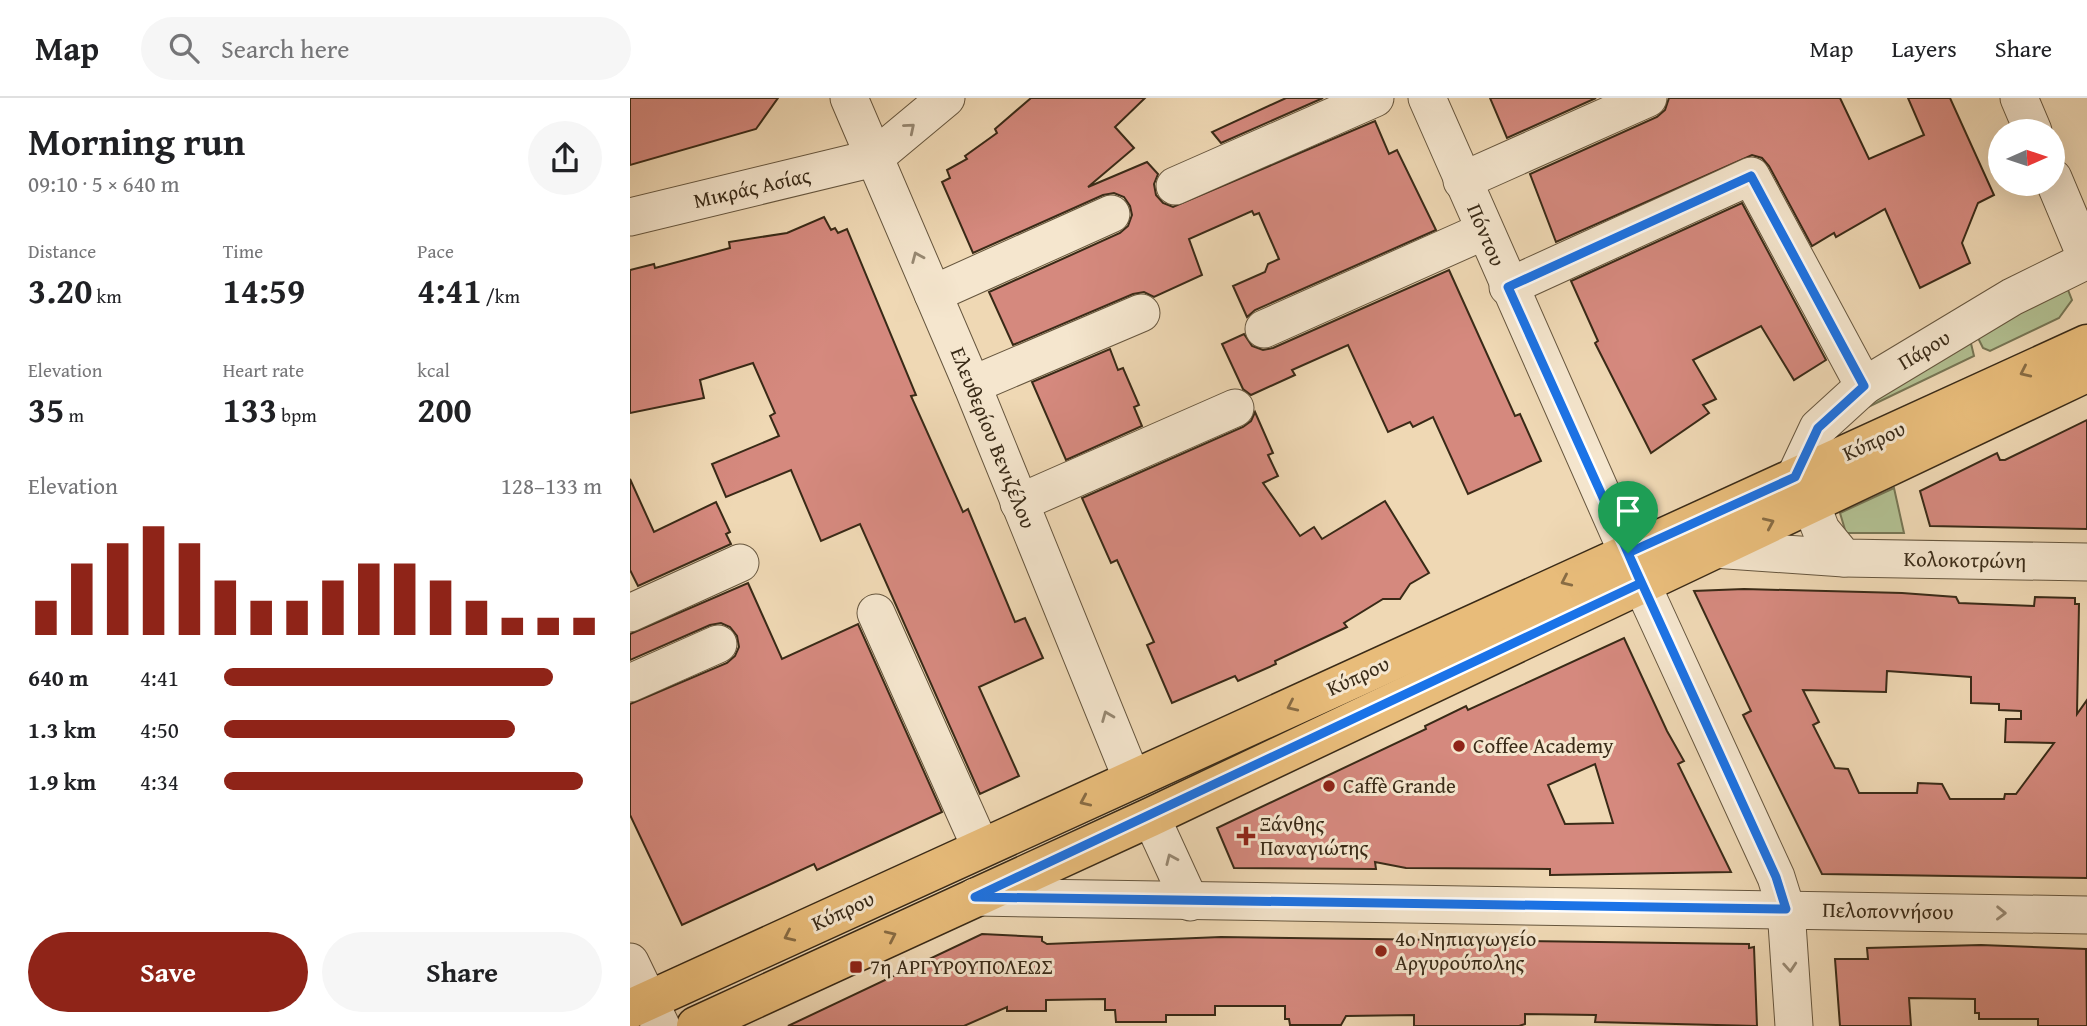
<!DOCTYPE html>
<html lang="en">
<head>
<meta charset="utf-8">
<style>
	body { margin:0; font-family:"Gentium Book Plus",serif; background:#f6f6f6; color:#202124; height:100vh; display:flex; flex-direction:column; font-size:26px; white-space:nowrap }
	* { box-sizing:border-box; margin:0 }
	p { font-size:23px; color:#757577 }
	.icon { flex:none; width:38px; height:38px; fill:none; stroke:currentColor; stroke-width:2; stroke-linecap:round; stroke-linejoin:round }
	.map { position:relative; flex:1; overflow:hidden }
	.panel { display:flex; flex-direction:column; background:#fff; width:630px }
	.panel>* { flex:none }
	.needle { width:46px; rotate:87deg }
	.tools { position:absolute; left:1358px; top:21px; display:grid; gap:14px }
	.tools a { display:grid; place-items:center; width:77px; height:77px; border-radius:50%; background:#fff; box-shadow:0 7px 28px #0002; font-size:35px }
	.pin { position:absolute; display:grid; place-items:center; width:60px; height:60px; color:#fff; margin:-72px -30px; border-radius:50% 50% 50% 0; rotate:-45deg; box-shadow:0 0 7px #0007 }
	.pin .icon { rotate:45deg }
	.round { display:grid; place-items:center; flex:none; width:74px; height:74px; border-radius:37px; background:#f6f6f6 }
	.overview { display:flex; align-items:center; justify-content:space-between; height:119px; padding:0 28px }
	h1 { font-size:38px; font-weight:700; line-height:52px }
	.figures { display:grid; grid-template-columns:repeat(3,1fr); gap:10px; height:119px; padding:7px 28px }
	.figures div { display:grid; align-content:center }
	.figures b { font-size:35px; font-weight:700 }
	.figures small { font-size:19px; font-weight:400 }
	.figures p { font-size:19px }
	.chart { height:196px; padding:14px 28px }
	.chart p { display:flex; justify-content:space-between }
	.chart svg { width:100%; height:126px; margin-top:7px; stroke:#8f2418; stroke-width:6 }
	.action { display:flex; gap:14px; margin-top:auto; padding:14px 28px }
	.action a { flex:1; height:80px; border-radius:42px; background:#8f2418; color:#fff; font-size:28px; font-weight:700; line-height:80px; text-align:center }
	.action a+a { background:#f6f6f6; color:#202124 }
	ul { padding:0 28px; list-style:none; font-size:23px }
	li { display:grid; grid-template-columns:112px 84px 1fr; align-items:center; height:52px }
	li i { height:18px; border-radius:9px; background:#8f2418 }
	header { display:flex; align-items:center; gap:42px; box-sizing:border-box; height:98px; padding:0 35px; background:#fff; border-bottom:2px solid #e0e0e0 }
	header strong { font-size:33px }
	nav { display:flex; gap:38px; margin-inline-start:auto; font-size:24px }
	.search { width:490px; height:63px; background:#f6f6f6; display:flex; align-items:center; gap:18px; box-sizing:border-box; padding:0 24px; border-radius:38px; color:#757577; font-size:26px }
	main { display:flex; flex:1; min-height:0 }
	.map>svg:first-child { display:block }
	.green { fill:#b2c092; stroke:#767554; stroke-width:2 }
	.building { fill:#d5897e; stroke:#392a17; stroke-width:2; fill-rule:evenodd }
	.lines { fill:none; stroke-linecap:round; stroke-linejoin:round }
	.minor-casing { stroke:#66563e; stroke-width:39 }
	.major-casing { stroke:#392a17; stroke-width:41 }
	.minor { stroke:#f5e6ce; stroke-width:37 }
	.major { stroke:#e8bc7a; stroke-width:38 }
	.oneway { stroke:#978872 }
	.oneway2 { stroke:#886c44 }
	.route-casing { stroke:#fff; stroke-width:14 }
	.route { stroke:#1a73e8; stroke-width:9 }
	.poi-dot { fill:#8f2418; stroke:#f5e6ce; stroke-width:2.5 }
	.labels { text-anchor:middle; stroke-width:6; stroke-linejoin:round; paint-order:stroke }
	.street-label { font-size:21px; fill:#392a17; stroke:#f5e6ce }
	.poi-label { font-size:21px; fill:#392a17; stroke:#f5e6ce; text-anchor:start }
</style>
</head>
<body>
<header>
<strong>Map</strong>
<div class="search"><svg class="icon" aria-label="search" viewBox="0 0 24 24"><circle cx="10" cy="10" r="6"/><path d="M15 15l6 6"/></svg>Search here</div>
<nav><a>Map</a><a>Layers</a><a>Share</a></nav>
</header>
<main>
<section class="panel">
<div class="overview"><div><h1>Morning run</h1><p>09:10 · 5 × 640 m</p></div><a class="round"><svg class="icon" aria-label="share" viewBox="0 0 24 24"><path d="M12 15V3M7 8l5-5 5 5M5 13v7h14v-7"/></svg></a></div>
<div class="figures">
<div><p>Distance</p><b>3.20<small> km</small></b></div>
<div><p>Time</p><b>14:59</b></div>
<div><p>Pace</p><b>4:41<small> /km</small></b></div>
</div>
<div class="figures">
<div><p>Elevation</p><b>35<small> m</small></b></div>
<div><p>Heart rate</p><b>133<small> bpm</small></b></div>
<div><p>kcal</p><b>200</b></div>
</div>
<div class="chart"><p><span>Elevation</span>128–133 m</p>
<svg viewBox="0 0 160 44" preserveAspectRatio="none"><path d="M5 44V32M15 44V19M25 44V12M35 44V6M45 44V12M55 44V25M65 44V32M75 44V32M85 44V25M95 44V19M105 44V19M115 44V25M125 44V32M135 44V38M145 44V38M155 44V38"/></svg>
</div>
<ul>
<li><b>640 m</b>4:41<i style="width:87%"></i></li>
<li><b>1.3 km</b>4:50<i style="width:77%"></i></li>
<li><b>1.9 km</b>4:34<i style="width:95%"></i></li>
</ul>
<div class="action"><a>Save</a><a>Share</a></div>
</section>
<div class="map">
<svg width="1457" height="928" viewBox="0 0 1457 928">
	<rect width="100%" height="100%" fill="#efd8b4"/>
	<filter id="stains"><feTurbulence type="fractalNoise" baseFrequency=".00286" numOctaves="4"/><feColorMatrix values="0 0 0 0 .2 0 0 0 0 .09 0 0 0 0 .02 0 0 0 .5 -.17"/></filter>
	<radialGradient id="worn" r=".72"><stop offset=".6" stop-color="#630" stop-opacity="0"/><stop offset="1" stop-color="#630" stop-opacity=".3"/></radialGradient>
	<g class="green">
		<polygon points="1429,186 1438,192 1442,202 1429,220 1360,253 1353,250 1345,234"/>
		<polygon points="1339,237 1344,258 1209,323"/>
		<polygon points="1264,390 1274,435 1216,435 1210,415"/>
	</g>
	<g class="building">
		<polygon points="0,0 148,0 126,31 0,67"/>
		<polygon points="401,0 515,0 485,29 504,50 458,89 517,64 528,76 524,86 526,97 533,105 543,109 745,23 759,56 767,52 806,132 625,212 617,219 603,188 635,174 638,166 649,161 629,115 624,117 622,113 559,141 572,177 524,199 514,194 503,196 383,247 359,194 490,135 498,128 502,117 500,108 494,99 484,95 473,97 343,155 312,84 320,80 317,72 337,61 335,58 367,35 365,31"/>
		<polygon points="656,0 693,0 591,45 582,34"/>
		<polygon points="860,0 966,0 877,40"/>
		<polygon points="1039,0 1210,0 1239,61 1294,37 1278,0 1320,0 1364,97 1348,105 1332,145 1340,165 1290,190 1255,111 1206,139 1204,135 1182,148 1139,68 1132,60 1122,57 926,144 900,76 1027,19 1035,12"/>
		<polygon points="1112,105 1196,262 1164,282 1131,228 1063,262 1086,301 1073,307 1079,315 1021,355 965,245 968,243 941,183"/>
		<polygon points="194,119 201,132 205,130 208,135 217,131 286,297 281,298 333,414 338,411 385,524 395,520 413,560 349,589 389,678 350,696 230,426 191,443 161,372 96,399 82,366 149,338 140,318 145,315 123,265 70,282 74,300 0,315 0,172 24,166 25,170 100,150 99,144 157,135"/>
		<polygon points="819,172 885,318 890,316 911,363 838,396 803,319 783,329 780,324 758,334 718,247 662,272 665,277 621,297 613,291 592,246 614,236 622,248 633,252 643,250"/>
		<polygon points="480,251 488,272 493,270 509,307 504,309 512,328 436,362 402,284"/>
		<polygon points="625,314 643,355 638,357 648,378 633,385 670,438 684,429 692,441 755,403 799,475 780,486 770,501 753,501 714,525 717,529 645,563 646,566 608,583 605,578 542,605 517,547 524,544 487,462 481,465 452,400 613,329 621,323"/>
		<polygon points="1457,322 1457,431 1300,428 1290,393 1367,355 1370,362 1375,362"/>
		<polygon points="0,381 24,434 86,404 100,434 96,436 101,446 8,488 0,472"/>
		<polygon points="118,485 152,561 228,526 312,714 187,772 184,766 52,827 0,717 0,606 97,565 105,558 109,549 107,538 100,529 91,525 80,527 0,562 0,536"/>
		<path d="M1114,491l158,4 54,4 3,6 75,3 1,-9 40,1v6h4l-2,110 10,-14v178l-265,-4 -79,-159 8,-4 -57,-120zM1257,573l84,6v26l28,1v6l22,1v8h-15l-1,23 49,1 -38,51h-11l-1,5h-54l-8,-15 -24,-1 -1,10h-58l-11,-24 -13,-1 -22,-43 6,-3 -16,-32 83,2z"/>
		<path d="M994,540l43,93 17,30 -6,3 53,108 -181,3v-6l-144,-1 -31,-6 1,7 -142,-1 -17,-40 209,-99 -1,-3 41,-20 2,4zM965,666l18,59 -48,1 -17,-39z"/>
		<polygon points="352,836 412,839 412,843 417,846 591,839 1119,846 1119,850 1124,849 1127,928 965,924 966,917 895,916 895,926 889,928 784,928 784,917 716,918 711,927 660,927 659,921 655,921 655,908 585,908 585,917 536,917 536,924 486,924 485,912 475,912 475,901 416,902 416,913 377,913 377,909 334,928 158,928"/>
		<polygon points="1351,847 1456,851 1457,928 1408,928 1408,921 1349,921 1349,915 1345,915 1345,901 1279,900 1281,928 1210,928 1205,861 1238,861 1237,850"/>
	</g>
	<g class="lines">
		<g class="minor-casing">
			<g id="minor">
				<polyline points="219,0 342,287 502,681"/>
				<polyline points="797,0 1011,485 1146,779 1156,811 1164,928"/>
				<polyline points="1389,0 1403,33"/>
				<polyline points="1423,80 1457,161"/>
				<polyline points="832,83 1018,0"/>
				<polyline points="545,88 745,0"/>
				<polyline points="0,119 244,60 316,0"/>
				<polyline points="878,189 1121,78 1234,288"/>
				<polyline points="303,196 481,116"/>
				<polyline points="634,231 854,133"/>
				<polyline points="342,287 511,215"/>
				<polyline points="1165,379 1188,330 1234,288 1382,199 1457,162"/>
				<polyline points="389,405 605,310"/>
				<polyline points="1181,406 1191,432 1214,460 1457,464"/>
				<polyline points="1083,451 1214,460"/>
				<polyline points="0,515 110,465"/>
				<polyline points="246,515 351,750"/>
				<polyline points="0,585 88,546"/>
				<polyline points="521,719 560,804"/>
				<polyline points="345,799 1457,817"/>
				<polyline points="0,864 31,928"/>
			</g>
		</g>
		<g class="major-casing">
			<g id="major">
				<polyline points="0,911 1457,246"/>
				<polyline points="66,928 521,719 1452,277"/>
			</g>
		</g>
		<use href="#minor" class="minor"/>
		<use href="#major" class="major"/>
	</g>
	<defs><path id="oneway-chevron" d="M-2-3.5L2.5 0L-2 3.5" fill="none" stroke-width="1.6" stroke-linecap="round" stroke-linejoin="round" transform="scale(1.75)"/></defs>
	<g class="oneway">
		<use href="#oneway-chevron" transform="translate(280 30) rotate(-40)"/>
		<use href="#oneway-chevron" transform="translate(287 159) rotate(-113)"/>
		<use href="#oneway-chevron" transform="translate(477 618) rotate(-112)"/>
		<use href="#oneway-chevron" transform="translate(541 761) rotate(-114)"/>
		<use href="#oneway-chevron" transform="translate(1371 815) rotate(1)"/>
		<use href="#oneway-chevron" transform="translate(1160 869) rotate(86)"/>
	</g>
	<g class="oneway2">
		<use href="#oneway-chevron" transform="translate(1395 274) rotate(155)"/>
		<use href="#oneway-chevron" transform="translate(1139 425) rotate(-24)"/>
		<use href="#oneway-chevron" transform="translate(936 483) rotate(155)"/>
		<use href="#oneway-chevron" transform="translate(662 608) rotate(155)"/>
		<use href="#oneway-chevron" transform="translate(455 703) rotate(156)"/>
		<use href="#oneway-chevron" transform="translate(159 838) rotate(155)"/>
		<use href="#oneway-chevron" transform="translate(261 838) rotate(-25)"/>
	</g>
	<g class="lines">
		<g class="route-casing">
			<polyline id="route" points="998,455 1011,485 345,799 1156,811 1146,779 998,455 1165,379 1188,330 1234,288 1121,78 878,189 998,455"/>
		</g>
		<use href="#route" class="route"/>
	</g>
	<g class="poi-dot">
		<circle cx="829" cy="648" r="7"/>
		<circle cx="699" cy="688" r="7"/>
		<path d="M612.5 727.5h7v7h7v7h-7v7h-7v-7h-7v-7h7z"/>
		<circle cx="751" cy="853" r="7"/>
		<rect x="219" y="862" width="14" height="14" rx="3.5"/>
	</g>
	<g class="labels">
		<g class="street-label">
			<text transform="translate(122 90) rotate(-13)" y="7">Μικράς Ασίας</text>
			<text transform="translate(856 137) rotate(67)" y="7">Πόντου</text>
			<text transform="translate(1294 252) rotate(-31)" y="7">Πάρου</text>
			<text transform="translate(363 340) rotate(68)" y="7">Ελευθερίου Βενιζέλου</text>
			<text transform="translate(1244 343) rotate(-25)" y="7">Κύπρου</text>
			<text transform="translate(1335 462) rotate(1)" y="7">Κολοκοτρώνη</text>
			<text transform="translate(728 578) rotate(-25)" y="7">Κύπρου</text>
			<text transform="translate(213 813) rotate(-25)" y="7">Κύπρου</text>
			<text transform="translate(1258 813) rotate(1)" y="7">Πελοποννήσου</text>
		</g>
		<g class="poi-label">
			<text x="843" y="655">Coffee Academy</text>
			<text x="713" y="695">Caffè Grande</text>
			<text x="630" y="733">Ξάνθης<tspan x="630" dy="24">Παναγιώτης</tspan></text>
			<text x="765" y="848">4ο Νηπιαγωγείο<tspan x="765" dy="24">Αργυρούπολης</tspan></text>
			<text x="240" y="876">7η ΑΡΓΥΡΟΥΠΟΛΕΩΣ</text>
		</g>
	</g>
	<rect width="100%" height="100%" filter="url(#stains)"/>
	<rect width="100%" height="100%" fill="url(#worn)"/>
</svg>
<div class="tools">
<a><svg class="needle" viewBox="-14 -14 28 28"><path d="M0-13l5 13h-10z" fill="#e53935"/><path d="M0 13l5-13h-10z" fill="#757577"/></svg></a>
</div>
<div class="pin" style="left:998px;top:455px;background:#1e9e55"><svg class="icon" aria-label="arrive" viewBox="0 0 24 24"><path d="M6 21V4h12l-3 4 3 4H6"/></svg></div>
</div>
</main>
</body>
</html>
